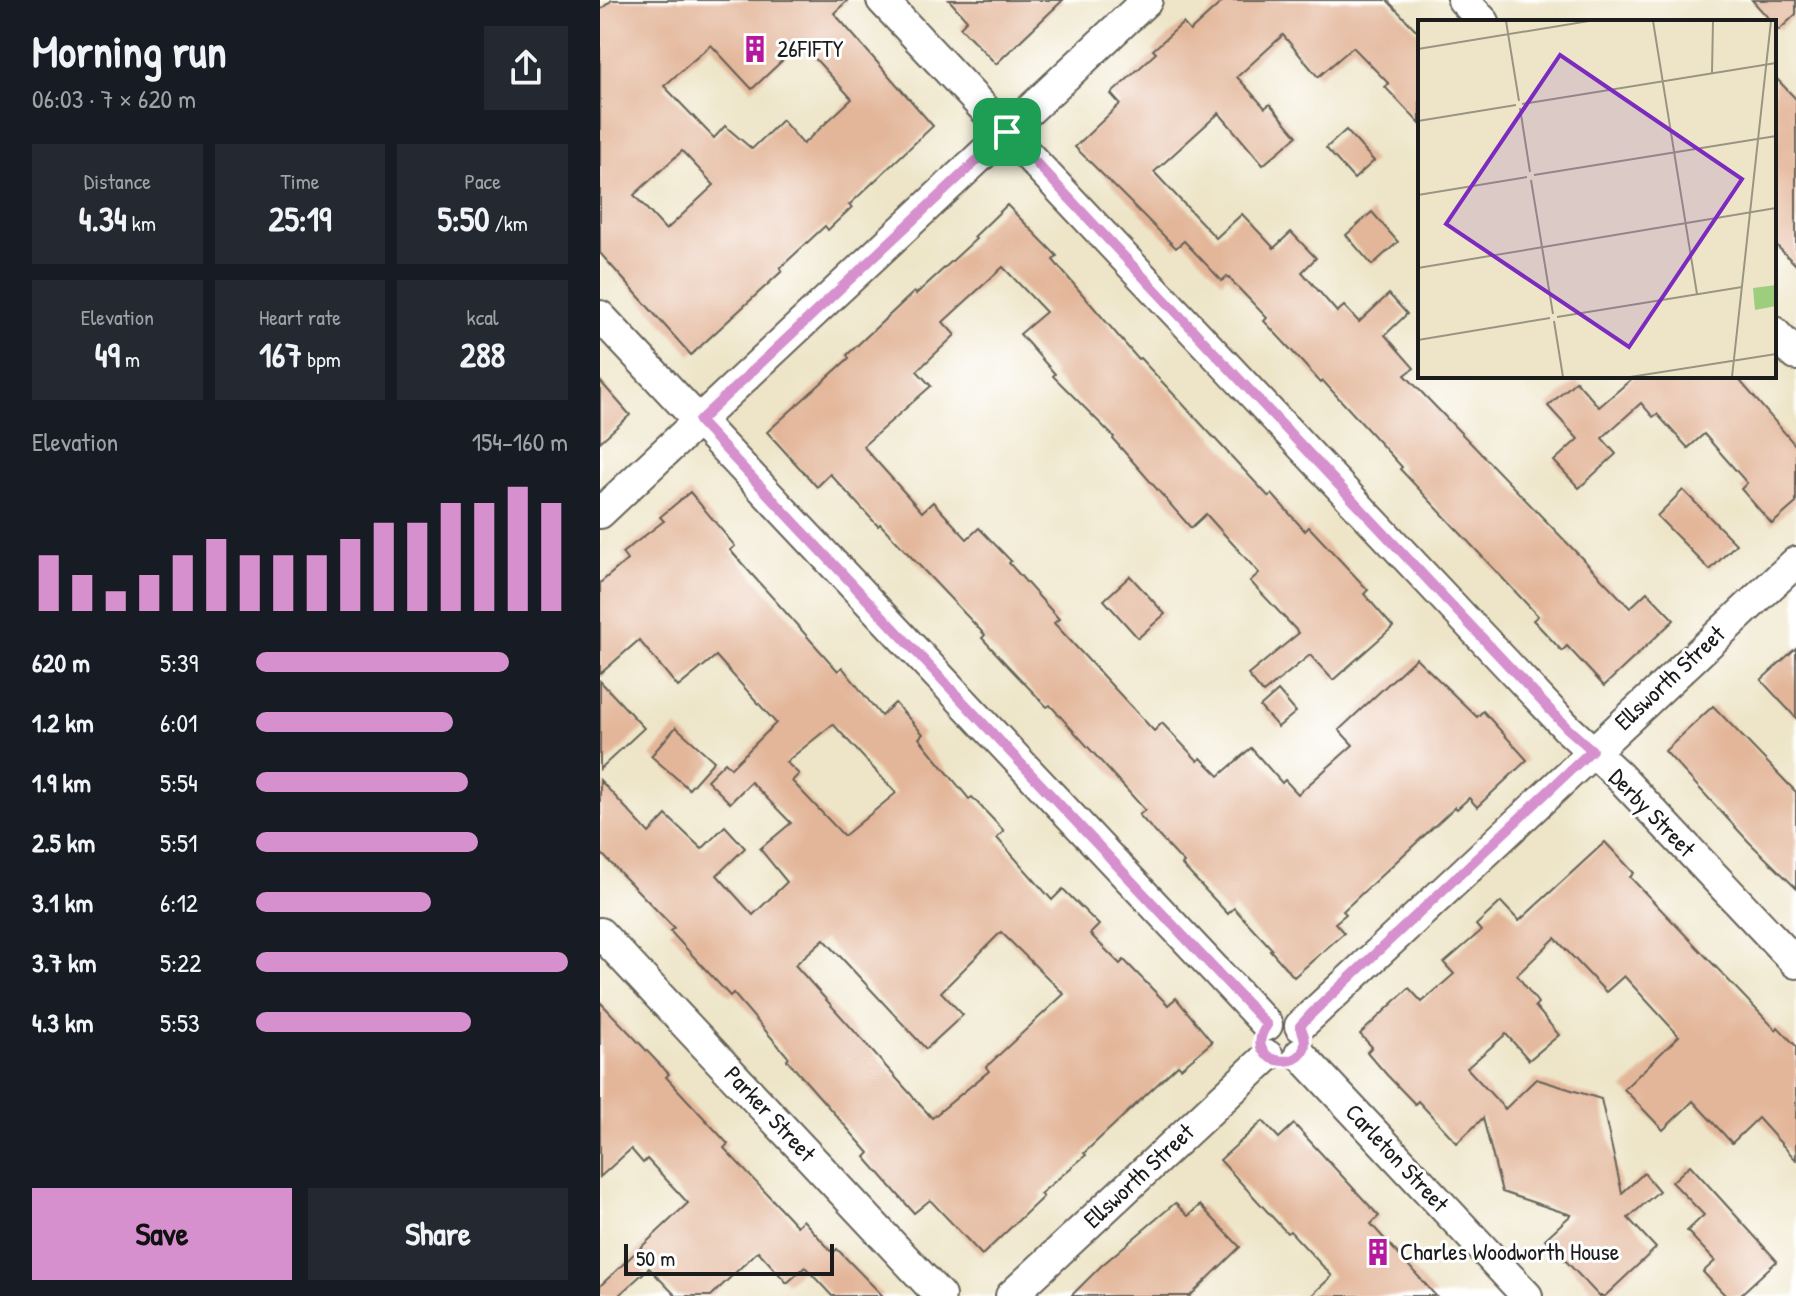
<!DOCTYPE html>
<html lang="en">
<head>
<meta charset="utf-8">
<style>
	body { margin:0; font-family:"Patrick Hand",sans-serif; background:#242831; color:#f1f3f6; height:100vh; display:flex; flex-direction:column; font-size:30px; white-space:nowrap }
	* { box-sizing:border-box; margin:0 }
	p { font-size:26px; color:#9ea1a6 }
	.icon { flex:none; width:44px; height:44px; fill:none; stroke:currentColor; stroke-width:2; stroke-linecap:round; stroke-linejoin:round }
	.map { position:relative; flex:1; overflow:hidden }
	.drawer { display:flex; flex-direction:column; background:#171b24; width:600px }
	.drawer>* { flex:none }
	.scale { position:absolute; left:24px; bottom:20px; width:210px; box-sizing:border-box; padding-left:8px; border:4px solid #1c1c1c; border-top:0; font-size:22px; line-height:28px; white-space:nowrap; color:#1c1c1c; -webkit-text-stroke:6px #fff; paint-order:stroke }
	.pin { position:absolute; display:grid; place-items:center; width:68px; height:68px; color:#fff; margin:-34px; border-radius:16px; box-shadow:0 4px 12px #0006 }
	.round { display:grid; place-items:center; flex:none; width:84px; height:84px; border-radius:0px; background:#242831 }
	.head { display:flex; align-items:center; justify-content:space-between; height:136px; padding:0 32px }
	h1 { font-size:44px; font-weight:800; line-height:60px }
	.figures { display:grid; grid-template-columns:repeat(3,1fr); gap:12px; height:136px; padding:8px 32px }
	.figures div { display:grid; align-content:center; border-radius:0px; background:#242831; text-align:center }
	.figures b { font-size:34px; font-weight:800 }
	.figures small { font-size:22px; font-weight:400 }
	.figures p { font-size:22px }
	.chart { height:224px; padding:16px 32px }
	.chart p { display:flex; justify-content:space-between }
	.chart svg { width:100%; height:144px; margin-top:8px; stroke:#d690ce; stroke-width:6 }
	.action { display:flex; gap:16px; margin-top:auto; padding:16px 32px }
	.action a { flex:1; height:92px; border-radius:0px; background:#d690ce; color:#111; font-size:32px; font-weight:800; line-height:92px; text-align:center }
	.action a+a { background:#242831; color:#f1f3f6 }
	ul { padding:0 32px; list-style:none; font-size:26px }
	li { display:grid; grid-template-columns:128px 96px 1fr; align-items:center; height:60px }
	li i { height:20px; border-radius:10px; background:#d690ce }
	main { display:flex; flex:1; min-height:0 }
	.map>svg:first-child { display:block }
	.building { fill:#e3b699; fill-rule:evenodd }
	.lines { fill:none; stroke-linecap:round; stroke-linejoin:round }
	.street-casing { stroke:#666258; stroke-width:34 }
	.street { stroke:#fff; stroke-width:30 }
	.route-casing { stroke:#fff; stroke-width:16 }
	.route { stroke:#d690ce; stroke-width:10 }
	.labels { text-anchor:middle; stroke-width:6; stroke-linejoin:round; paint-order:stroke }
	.poi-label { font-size:24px; fill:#1c1c1c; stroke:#fff; text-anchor:start }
	.street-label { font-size:24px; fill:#1c1c1c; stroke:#fff }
	.inset-road { fill:none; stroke:#9a9583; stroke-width:2 }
	.view { fill:#7b2cbf; fill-opacity:0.15; stroke:#7b2cbf; stroke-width:4 }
	.inset-edge { fill:none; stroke:#1c1c1c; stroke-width:4 }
</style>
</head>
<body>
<main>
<section class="drawer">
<div class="head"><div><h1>Morning run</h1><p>06:03 · 7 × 620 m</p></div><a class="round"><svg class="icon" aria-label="share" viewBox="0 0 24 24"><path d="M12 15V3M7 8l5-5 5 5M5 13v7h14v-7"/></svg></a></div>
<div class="figures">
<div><p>Distance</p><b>4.34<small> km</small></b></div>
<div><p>Time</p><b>25:19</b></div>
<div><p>Pace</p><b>5:50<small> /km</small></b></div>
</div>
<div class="figures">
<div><p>Elevation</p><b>49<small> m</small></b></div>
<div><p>Heart rate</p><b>167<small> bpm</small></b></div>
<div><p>kcal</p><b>288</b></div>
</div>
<div class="chart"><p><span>Elevation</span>154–160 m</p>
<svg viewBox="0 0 160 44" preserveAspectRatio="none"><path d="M5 44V27M15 44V33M25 44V38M35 44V33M45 44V27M55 44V22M65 44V27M75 44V27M85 44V27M95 44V22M105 44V17M115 44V17M125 44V11M135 44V11M145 44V6M155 44V11"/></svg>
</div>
<ul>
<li><b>620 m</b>5:39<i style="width:81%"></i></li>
<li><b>1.2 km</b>6:01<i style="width:63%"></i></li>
<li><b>1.9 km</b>5:54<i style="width:68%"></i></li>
<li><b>2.5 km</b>5:51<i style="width:71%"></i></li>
<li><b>3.1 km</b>6:12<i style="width:56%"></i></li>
<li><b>3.7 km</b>5:22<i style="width:100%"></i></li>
<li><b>4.3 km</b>5:53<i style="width:69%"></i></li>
</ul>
<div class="action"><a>Save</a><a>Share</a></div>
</section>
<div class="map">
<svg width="1196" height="1296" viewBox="0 0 1196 1296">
	<rect width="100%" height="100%" fill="#fff"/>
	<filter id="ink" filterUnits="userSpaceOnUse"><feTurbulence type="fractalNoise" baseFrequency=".0125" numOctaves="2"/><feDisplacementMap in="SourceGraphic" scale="16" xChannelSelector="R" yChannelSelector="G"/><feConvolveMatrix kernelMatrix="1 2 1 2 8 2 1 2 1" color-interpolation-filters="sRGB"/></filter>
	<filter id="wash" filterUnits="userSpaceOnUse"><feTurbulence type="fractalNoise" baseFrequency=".006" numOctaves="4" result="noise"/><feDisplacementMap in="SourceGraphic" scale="32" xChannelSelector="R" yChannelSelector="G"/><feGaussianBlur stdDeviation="1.8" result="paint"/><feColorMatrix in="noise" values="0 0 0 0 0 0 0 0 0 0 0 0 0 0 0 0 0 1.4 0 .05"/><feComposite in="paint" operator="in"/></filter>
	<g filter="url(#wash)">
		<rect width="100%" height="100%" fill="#eee5c8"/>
		<g id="blocks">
			<g class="building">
				<path d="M12,0h236l-14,13 99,113 -84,79 3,2 -24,23 -3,-4 -45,42 2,3 -91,84 -91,-102v-243zM201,43l51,56 -49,45 -21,-24 -30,29 -27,-23 -11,12 -50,-52 47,-41 41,44zM82,151l32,34 -48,45 -32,-35z"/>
				<polygon points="349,0 463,0 396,64 360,27 367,20"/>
				<polygon points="624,0 787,0 820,34 820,124 785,87 789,84 753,47 718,77 683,35 637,77 665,108 670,104 697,136 663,165 619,113 554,172 616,238 642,214 674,248 691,232 716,258 702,272 737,312 744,306 759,322 789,294 807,314 785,335 814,368 805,375 1030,608 1047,592 1074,620 1004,686 967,646 962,651 933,620 938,616 800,469 802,467 723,381 721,383 691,350 664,321 667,318 627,276 622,281 584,241 576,248 475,147 520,104 511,94 556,53 553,50 583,23 590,31"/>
				<polygon points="1152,0 1196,0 1196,14 1179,30"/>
				<polygon points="1174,76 1196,99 1196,265 1174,243"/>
				<polygon points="746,130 774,161 754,179 726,148"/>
				<polygon points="407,205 457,256 453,260 538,359 540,358 669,497 672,494 705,531 709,527 768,590 764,594 793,627 733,680 710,655 663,693 648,675 699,633 650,581 659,573 606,514 591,528 513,439 514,437 453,376 455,374 420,334 446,312 403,267 343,322 355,335 317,371 331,386 263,446 322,512 333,502 367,539 379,528 411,561 409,563 459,619 454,623 554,731 562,723 598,761 601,758 619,776 651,748 682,783 685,780 698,794 753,745 739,730 816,658 877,717 883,711 927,760 877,807 869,798 857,809 855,807 743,911 746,914 735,923 744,933 694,977 670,950 672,949 634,908 628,914 582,865 584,863 539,815 545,810 450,705 447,707 407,665 382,638 385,635 280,524 278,526 230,474 217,487 167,432 249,358 247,355 314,292 316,294 376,239 374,237"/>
				<polygon points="772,212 798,242 772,265 746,235"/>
				<polygon points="1035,376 1136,376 1196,446 1196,503 1172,524 1141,489 1147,483 1104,434 1088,448 1057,414 1053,417 1041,403 1002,438 1016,454 979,488 954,461 978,439 948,406 976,381 999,407"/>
				<polygon points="0,381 30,415 0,442"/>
				<polygon points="1083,490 1136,544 1110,570 1057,516"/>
				<path d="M90,492l45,54 -5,4 108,121 4,-4 39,49 14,-13 28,31 -4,4 50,61 3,-2 32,34 -7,7 55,62 11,-11 36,36 -9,9 30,30 4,-4 44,45 8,-7 36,44 -31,26 -3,-3 -94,88 2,2 -46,39 3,3 -61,58 -52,-55 -16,13 -49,-56 4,-4 -82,-93 2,-2 -56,-65 -3,3 -60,-65 4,-3 -74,-76v-72l49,53 17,-18 36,34 23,-23 20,22 -28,27 36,40 34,-33 -27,-33 31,-26 -40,-41 -21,21 -23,-23 18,-18 6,6 45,-45 -60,-67 -38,31 -39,-47 -39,34v-91l27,-23 -5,-7 42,-32 -4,-4zM233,724l63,69 -52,43 -52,-55 7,-7 -13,-12zM401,932l63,62 -78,73 3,4 -57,47 -137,-153 29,-26 102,110 37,-34 -22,-23z"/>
				<polygon points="530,576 565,614 538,638 504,600"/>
				<polygon points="1196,648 1196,718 1161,680"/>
				<polygon points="0,681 44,728 0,769"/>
				<polygon points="678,691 696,712 678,727 660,707"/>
				<polygon points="1113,706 1196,792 1196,888 1149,842 1065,751"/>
				<polygon points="76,727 114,761 89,789 51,756"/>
				<polygon points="1005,842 1034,873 1030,877 1176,1030 1178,1027 1196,1046 1196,1160 1158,1118 1132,1143 1093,1101 1063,1130 1024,1089 1079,1036 1024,976 1006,992 955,938 917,975 938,1003 935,1006 959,1035 929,1060 906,1034 867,1068 905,1109 936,1079 1001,1099 1022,1193 1044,1173 1059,1191 1028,1218 1056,1248 1005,1296 999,1296 945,1239 971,1215 902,1192 883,1118 857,1143 818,1101 815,1104 787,1075 767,1052 772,1047 760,1034 809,988 822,1002 854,974 844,963 881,931 876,925 901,902 919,921"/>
				<polygon points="0,1002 69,1074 66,1077 128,1144 124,1148 197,1226 203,1220 233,1253 237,1249 283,1296 232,1296 205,1267 187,1283 158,1251 111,1296 76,1296 49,1268 18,1296 0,1296 0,1286 88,1203 47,1159 43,1163 31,1149 0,1177"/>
				<polygon points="663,1121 679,1138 694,1124 779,1216 771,1224 836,1296 711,1296 732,1276 690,1231 687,1233 620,1160"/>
				<polygon points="1090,1165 1177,1261 1139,1296 1126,1296 1103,1272 1115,1261 1087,1231 1104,1215 1072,1182"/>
				<polygon points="575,1203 588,1216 600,1205 640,1247 590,1296 471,1296 501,1266"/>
			</g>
		</g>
	</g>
	<g filter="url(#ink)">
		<use href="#blocks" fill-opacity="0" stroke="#666258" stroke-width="2"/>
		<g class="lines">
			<g class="street-casing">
				<g id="street">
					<polyline points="282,0 967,728 1018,775 1196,963"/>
					<polyline points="863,0 884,22"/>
					<polyline points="0,316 667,1025"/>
					<polyline points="1174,332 1196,355"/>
					<polyline points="0,513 547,0"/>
					<polyline points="0,933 340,1296"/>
					<polyline points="700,1026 1196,562"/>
					<polyline points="700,1054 927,1296"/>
					<polyline points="411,1296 668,1056"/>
				</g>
			</g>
			<use href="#street" class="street"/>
		</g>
	</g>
	<g class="lines" filter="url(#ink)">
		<g class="route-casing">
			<path id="route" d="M407,132l560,596 25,22 -282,265 -10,11c26,51 -64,42 -33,-1l-568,-604z"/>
		</g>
		<use href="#route" class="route"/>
	</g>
	<defs>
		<g id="building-bare" transform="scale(2.16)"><path d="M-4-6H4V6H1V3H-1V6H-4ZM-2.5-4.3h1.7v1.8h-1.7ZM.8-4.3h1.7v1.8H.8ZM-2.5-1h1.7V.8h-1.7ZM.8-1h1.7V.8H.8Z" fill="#b5179e" stroke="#fff" stroke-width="2.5" paint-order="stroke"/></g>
	</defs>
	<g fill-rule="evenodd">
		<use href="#building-bare" x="155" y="49"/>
		<use href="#building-bare" x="778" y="1252"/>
	</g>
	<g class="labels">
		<g class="poi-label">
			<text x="177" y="57">26FIFTY</text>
			<text x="800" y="1260">Charles Woodworth House</text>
		</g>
		<g class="street-label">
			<text transform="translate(1070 678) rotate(-43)" y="8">Ellsworth Street</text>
			<text transform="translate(1052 813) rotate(46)" y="8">Derby Street</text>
			<text transform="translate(170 1114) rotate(47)" y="8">Parker Street</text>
			<text transform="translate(797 1158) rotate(47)" y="8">Carleton Street</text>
			<text transform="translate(539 1176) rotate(-43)" y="8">Ellsworth Street</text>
		</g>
	</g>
	<g transform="translate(818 20)">
		<rect width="358" height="358" fill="#eee5c8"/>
		<path d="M358,265v21l-21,4 -2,-22z" fill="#9dce7d"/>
		<path class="inset-road" d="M88,1l13,80M235,1l44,273M0,29l171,-28M294,53l1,-52M104,84l254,-41M102,88l10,64M0,101l98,-16M116,155l242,-39M113,160l22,134M0,175l109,-18M0,248l358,-60M139,297l185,-30M136,301l9,56M0,320l132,-22M212,357l146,-23M314,357l39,-356"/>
		<path class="view" d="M142,35l182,124 -113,168 -183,-123z"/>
		<rect width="358" height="358" class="inset-edge"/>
	</g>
</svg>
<div class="scale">50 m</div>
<div class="pin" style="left:407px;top:132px;background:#1e9e55"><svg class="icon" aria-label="arrive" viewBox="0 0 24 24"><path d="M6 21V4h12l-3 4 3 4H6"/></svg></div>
</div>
</main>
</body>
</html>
